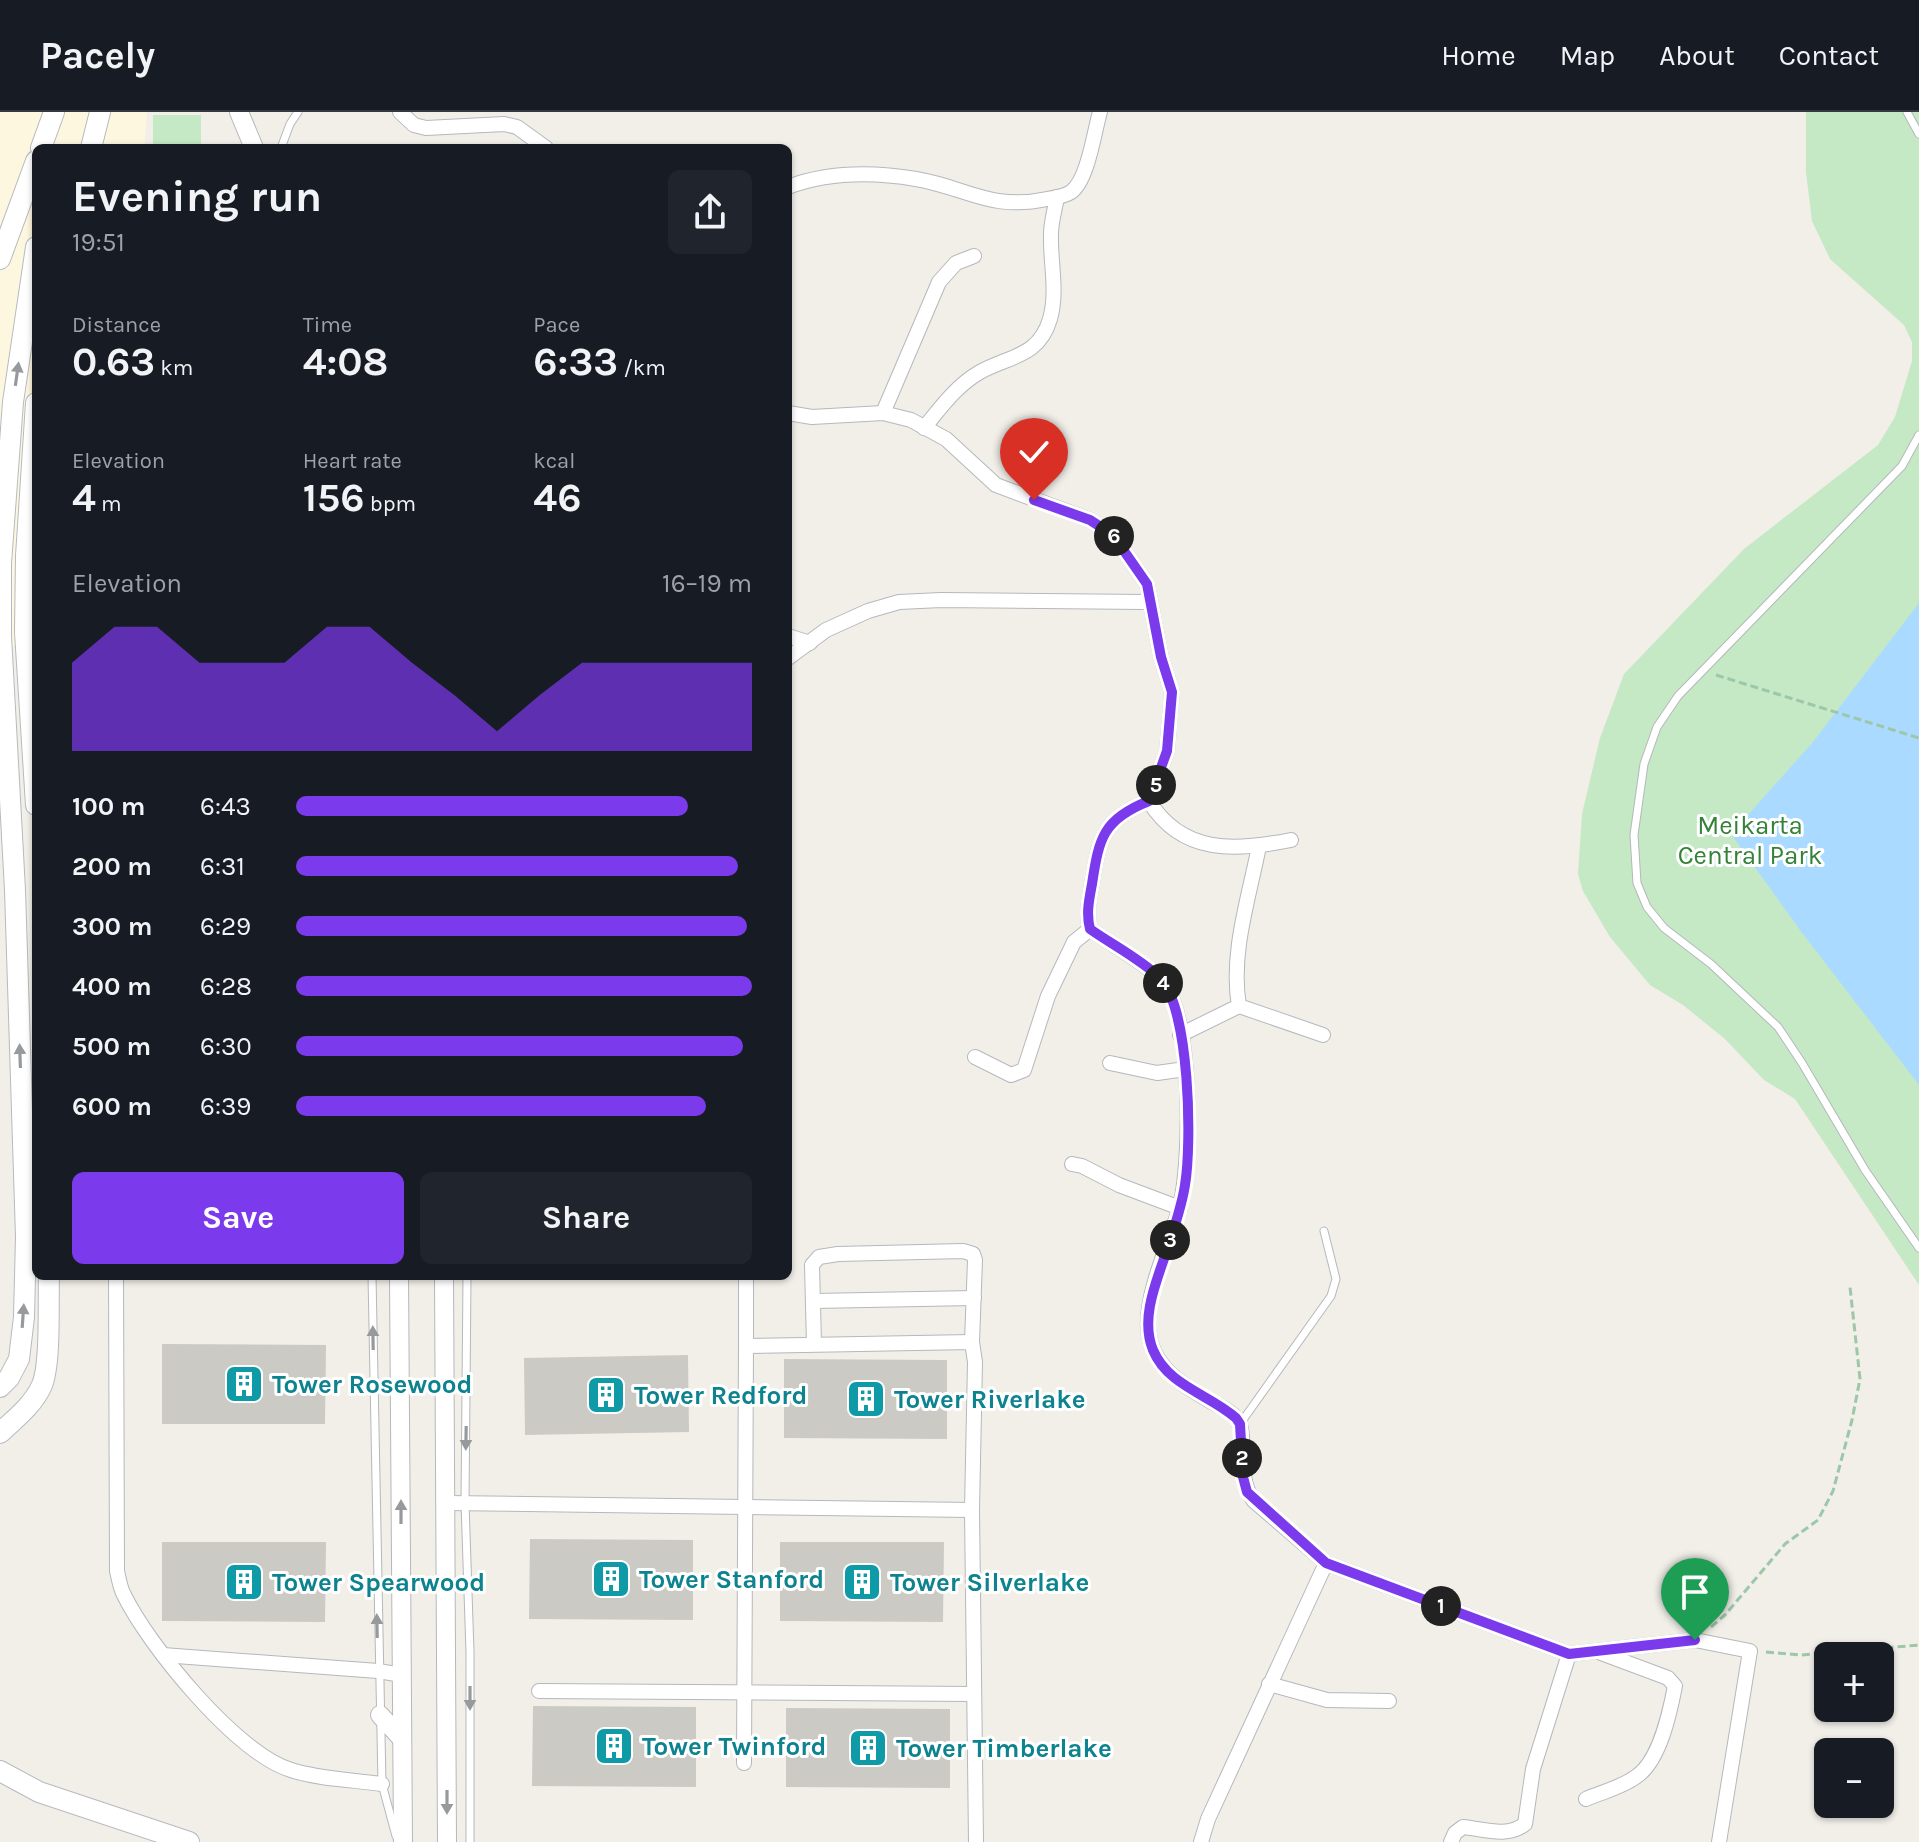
<!DOCTYPE html>
<html lang="en">
<head>
<meta charset="utf-8">
<style>
	body { margin:0; font-family:Karla,sans-serif; background:#20242c; color:#f1f3f6; height:100vh; display:flex; flex-direction:column; font-size:30px; white-space:nowrap }
	* { box-sizing:border-box; margin:0 }
	p { font-size:26px; color:#9ea1a6 }
	.icon { flex:none; width:44px; height:44px; fill:none; stroke:currentColor; stroke-width:2; stroke-linecap:round; stroke-linejoin:round }
	.map { position:relative; flex:1; overflow:hidden }
	.details { position:absolute; left:32px; top:32px; width:760px; height:1136px; display:flex; flex-direction:column; background:#171b24; border-radius:12px; box-shadow:0 2px 6px #0004 }
	.details>* { flex:none }
	.buttons { position:absolute; left:1814px; top:1530px; display:grid; gap:16px }
	.buttons a { display:grid; place-items:center; width:80px; height:80px; border-radius:12px; background:#171b24; box-shadow:0 2px 6px #0004; font-size:40px }
	.pin { position:absolute; display:grid; place-items:center; width:68px; height:68px; color:#fff; margin:-82px -34px; border-radius:50% 50% 50% 0; rotate:-45deg; box-shadow:0 0 8px #0007 }
	.pin .icon { rotate:45deg }
	.km { position:absolute; width:40px; height:40px; margin:-20px; border-radius:50%; background:#222; color:#fff; font-size:22px; line-height:40px; text-align:center }
	.round { display:grid; place-items:center; flex:none; width:84px; height:84px; border-radius:12px; background:#20242c }
	.overview { display:flex; align-items:center; justify-content:space-between; height:136px; padding:0 40px }
	h1 { font-size:44px; font-weight:700; line-height:60px }
	.figures { display:grid; grid-template-columns:repeat(3,1fr); gap:12px; height:136px; padding:8px 40px }
	.figures div { display:grid; align-content:center }
	.figures b { font-size:40px; font-weight:700 }
	.figures small { font-size:22px; font-weight:400 }
	.figures p { font-size:22px }
	.chart { height:224px; padding:16px 40px }
	.chart p { display:flex; justify-content:space-between }
	.chart svg { width:100%; height:144px; margin-top:8px; fill:#7c3aed; opacity:.7 }
	.action { display:flex; gap:16px; margin-top:auto; padding:16px 40px }
	.action a { flex:1; height:92px; border-radius:12px; background:#7c3aed; color:#fff; font-size:32px; font-weight:700; line-height:92px; text-align:center }
	.action a+a { background:#20242c; color:#f1f3f6 }
	ul { padding:0 40px; list-style:none; font-size:26px }
	li { display:grid; grid-template-columns:128px 96px 1fr; align-items:center; height:60px }
	li i { height:20px; border-radius:10px; background:#7c3aed }
	header { display:flex; align-items:center; gap:48px; box-sizing:border-box; height:112px; padding:0 40px; background:#171b24; border-bottom:2px solid #363941 }
	header strong { font-size:38px }
	nav { display:flex; gap:44px; margin-inline-start:auto; font-size:28px }
	.map>svg:first-child { display:block }
	.commercial { fill:#fef7e0 }
	.green { fill:#c5e8c5 }
	.water { fill:#aadaff }
	.building { fill:#cccac5 }
	.lines { fill:none; stroke-linecap:round; stroke-linejoin:round }
	.service-casing { stroke:#b5b8bc; stroke-width:9 }
	.minor-casing { stroke:#b5b8bc; stroke-width:16 }
	.tertiary-casing { stroke:#b5b8bc; stroke-width:20 }
	.secondary-casing { stroke:#b6babf; stroke-width:22 }
	.path { stroke:#9cc7a9; stroke-width:3; stroke-dasharray:8 4; stroke-linecap:butt }
	.service { stroke:#fff; stroke-width:7 }
	.minor { stroke:#fff; stroke-width:14 }
	.tertiary { stroke:#fff; stroke-width:18 }
	.secondary { stroke:#fff; stroke-width:20 }
	.secondary-bridge-casing { stroke:#b6babf; stroke-width:22; stroke-linecap:butt }
	.secondary-bridge { stroke:#fff; stroke-width:20 }
	.oneway { fill:#979a9d }
	.route-casing { stroke:#fff; stroke-width:16 }
	.route { stroke:#7c3aed; stroke-width:10 }
	.labels { text-anchor:middle; stroke-width:6; stroke-linejoin:round; paint-order:stroke }
	.park-label { font-size:26px; fill:#348238; stroke:#fff }
	.culture-label { font-size:26px; font-weight:bold; fill:#0d838f; stroke:#fff; text-anchor:start }
</style>
</head>
<body>
<header>
<strong>Pacely</strong>
<nav><a>Home</a><a>Map</a><a>About</a><a>Contact</a></nav>
</header>
<div class="map">
<svg width="1919" height="1730" viewBox="0 0 1919 1730">
	<rect width="100%" height="100%" fill="#f1efe8"/>
	<polygon class="commercial" points="0,0 147,0 144,36 36,36 36,528 0,538"/>
	<g class="green">
		<polygon points="1806,0 1919,0 1919,1173 1795,987 1764,968 1725,927 1683,893 1650,873 1610,825 1583,779 1578,762 1582,702 1600,626 1624,562 1744,437 1878,333 1895,305 1912,249 1912,230 1904,213 1830,147 1812,109 1806,60"/>
		<rect x="153" y="3" width="48" height="33"/>
	</g>
	<polygon class="water" points="1919,491 1919,973 1800,818 1731,722 1813,630"/>
	<g class="building">
		<polygon points="162,1232 326,1233 325,1312 162,1312"/>
		<polygon points="688,1243 689,1320 525,1323 524,1246"/>
		<polygon points="784,1247 947,1248 947,1327 784,1326"/>
		<polygon points="530,1427 693,1428 693,1508 529,1507"/>
		<polygon points="162,1430 326,1430 325,1510 162,1509"/>
		<polygon points="780,1430 944,1430 943,1510 780,1509"/>
		<polygon points="533,1594 696,1595 696,1675 532,1674"/>
		<polygon points="786,1596 950,1597 950,1676 786,1675"/>
	</g>
	<g class="lines">
		<g class="service-casing">
			<g id="service">
				<polyline points="1907,0 1919,22"/>
				<polyline points="281,36 290,12 298,0"/>
				<polyline points="1919,323 1902,354 1678,584 1657,615 1644,652 1634,723 1637,771 1647,795 1664,816 1711,852 1778,915 1802,951 1865,1058 1919,1136"/>
				<polyline points="372,1164 382,1672 396,1724"/>
				<polyline points="467,1164 465,1391 470,1540 470,1730"/>
				<polyline points="1240,1312 1331,1184 1336,1167 1324,1119"/>
			</g>
		</g>
		<g class="minor-casing">
			<g id="minor">
				<polyline points="400,0 414,13 426,16 504,12 517,15 546,36"/>
				<path d="M788,75c40,-15 86,-15 128,-8 52,9 75,32 131,20 7,-1 18,-3 24,-7 17,-12 23,-60 29,-80"/>
				<path d="M788,301l24,4 71,-4 28,7 35,19 50,46 94,35 23,15 34,49 14,73 11,35 -5,59 -18,50c-46,18 -50,37 -57,83 -3,16 -6,30 -2,45 20,14 53,33 70,49 34,35 32,187 19,232 -10,34 -33,82 -31,117 2,39 34,58 64,75 9,5 19,9 25,17 12,16 -3,56 17,82l72,62 -118,256 -7,23"/>
				<polyline points="883,301 939,170 956,151 974,144"/>
				<path d="M924,316c17,-21 33,-43 56,-56 29,-16 59,-15 70,-53 8,-28 0,-57 1,-85 0,-12 4,-25 6,-37"/>
				<polyline points="788,524 810,531"/>
				<polyline points="788,546 826,518 868,499 899,490 941,488 1145,490"/>
				<path d="M1149,689c33,54 87,50 142,39"/>
				<path d="M1239,894c-9,-53 10,-108 20,-160"/>
				<polyline points="1180,923 1239,894 1323,923"/>
				<polyline points="975,945 1011,963 1024,958 1048,884 1074,830 1090,817"/>
				<polyline points="1110,951 1157,961 1185,957"/>
				<polyline points="1072,1052 1082,1054 1119,1073 1180,1096"/>
				<path d="M116,1164l1,295c2,8 3,17 7,24 25,51 112,158 167,175 27,9 63,10 91,14"/>
				<polyline points="746,1164 746,1234 972,1230 975,1250 972,1398 976,1730"/>
				<polyline points="813,1189 974,1186"/>
				<polyline points="814,1232 812,1153 819,1145 838,1142 963,1139 973,1142 975,1148 972,1230"/>
				<polyline points="446,1391 972,1398"/>
				<polyline points="1326,1451 1569,1542 1695,1528 1750,1539 1719,1730"/>
				<polyline points="163,1543 378,1559 402,1563"/>
				<polyline points="1269,1572 1327,1588 1389,1589"/>
				<polyline points="539,1579 974,1582"/>
				<polyline points="744,1651 746,1234"/>
				<path d="M1586,1687c16,-7 37,-12 51,-23 23,-16 33,-64 38,-90l-7,-8 -67,-25"/>
				<path d="M1451,1730l4,-9 8,-6c21,2 44,11 62,-3l8,-55 36,-115"/>
			</g>
		</g>
		<g class="tertiary-casing">
			<g id="tertiary">
				<polyline points="239,0 254,36"/>
				<polyline points="399,1164 403,1730"/>
				<polyline points="444,1164 447,1730"/>
				<polyline points="380,1603 402,1627"/>
			</g>
		</g>
		<g class="secondary-casing">
			<g id="secondary">
				<polyline points="41,36 54,0"/>
				<polyline points="91,36 100,0"/>
				<polyline points="0,147 36,49"/>
				<polyline points="26,444 36,291"/>
				<polyline points="1,451 13,290 36,135"/>
				<polyline points="25,520 36,693"/>
				<polyline points="0,1275 9,1266 19,1247 24,1205 26,1125 15,778 1,524"/>
				<path d="M0,1321c15,-14 34,-29 42,-48 9,-22 6,-83 7,-109"/>
				<polyline points="0,1659 39,1680 189,1730"/>
			</g>
		</g>
		<g class="path">
			<polyline points="1716,563 1919,626"/>
			<polyline points="1711,1515 1725,1503 1785,1432 1818,1408 1833,1379 1852,1308 1860,1267 1850,1175"/>
			<polyline points="1766,1540 1801,1543 1919,1533"/>
		</g>
		<use href="#service" class="service"/>
		<use href="#minor" class="minor"/>
		<use href="#tertiary" class="tertiary"/>
		<use href="#secondary" class="secondary"/>
		<g class="secondary-bridge-casing">
			<g id="secondary-bridge">
				<polyline points="1,451 1,524"/>
				<polyline points="25,520 26,444"/>
			</g>
		</g>
		<use href="#secondary-bridge" class="secondary-bridge"/>
	</g>
	<defs><path id="oneway-solid" d="M-6-.8H1V-3.2L6.5 0L1 3.2V.8H-6Z" transform="scale(2)"/></defs>
	<g class="oneway">
		<use href="#oneway-solid" transform="translate(17 262) rotate(-82)"/>
		<use href="#oneway-solid" transform="translate(20 944) rotate(-92)"/>
		<use href="#oneway-solid" transform="translate(23 1204) rotate(-86)"/>
		<use href="#oneway-solid" transform="translate(373 1226) rotate(-91)"/>
		<use href="#oneway-solid" transform="translate(466 1326) rotate(91)"/>
		<use href="#oneway-solid" transform="translate(401 1400) rotate(-90)"/>
		<use href="#oneway-solid" transform="translate(377 1514) rotate(-91)"/>
		<use href="#oneway-solid" transform="translate(470 1586) rotate(90)"/>
		<use href="#oneway-solid" transform="translate(447 1690) rotate(90)"/>
	</g>
	<g class="lines">
		<g class="route-casing">
			<path id="route" d="M1034,388l56,20 23,15 34,49 14,73 11,35 -5,59 -18,50c-46,18 -50,37 -57,83 -3,16 -6,30 -2,45 21,15 52,31 70,49 30,31 32,165 25,207 -3,20 -10,40 -16,59 -10,32 -30,72 -16,106 15,36 56,44 83,68l4,6 3,53 4,15 79,71 243,91 126,-14"/>
		</g>
		<use href="#route" class="route"/>
	</g>
	<defs>
		<g id="building-square" transform="scale(2)"><rect x="-9" y="-9" width="18" height="18" rx="4" fill="#0f9aa8" stroke="#fff"/><path d="M-4-6H4V6H1V3H-1V6H-4ZM-2.5-4.3h1.7v1.8h-1.7ZM.8-4.3h1.7v1.8H.8ZM-2.5-1h1.7V.8h-1.7ZM.8-1h1.7V.8H.8Z" fill="#fff"/></g>
	</defs>
	<g fill-rule="evenodd">
		<use href="#building-square" x="244" y="1272"/>
		<use href="#building-square" x="606" y="1283"/>
		<use href="#building-square" x="866" y="1287"/>
		<use href="#building-square" x="611" y="1467"/>
		<use href="#building-square" x="244" y="1470"/>
		<use href="#building-square" x="862" y="1470"/>
		<use href="#building-square" x="614" y="1634"/>
		<use href="#building-square" x="868" y="1636"/>
	</g>
	<g class="labels">
		<g class="park-label">
			<text x="1750" y="722">Meikarta<tspan x="1750" dy="30">Central Park</tspan></text>
		</g>
		<g class="culture-label">
			<text x="272" y="1281">Tower Rosewood</text>
			<text x="634" y="1292">Tower Redford</text>
			<text x="894" y="1296">Tower Riverlake</text>
			<text x="639" y="1476">Tower Stanford</text>
			<text x="272" y="1479">Tower Spearwood</text>
			<text x="890" y="1479">Tower Silverlake</text>
			<text x="642" y="1643">Tower Twinford</text>
			<text x="896" y="1645">Tower Timberlake</text>
		</g>
	</g>
</svg>
<div class="buttons">
<a>+</a>
<a>−</a>
</div>
<div class="pin" style="left:1695px;top:1528px;background:#1e9e55"><svg class="icon" aria-label="arrive" viewBox="0 0 24 24"><path d="M6 21V4h12l-3 4 3 4H6"/></svg></div>
<div class="pin" style="left:1034px;top:388px;background:#d93025"><svg class="icon" aria-label="check" viewBox="0 0 24 24"><path d="M5 12l5 5 9-10"/></svg></div>
<b class="km" style="left:1441px;top:1494px">1</b>
<b class="km" style="left:1242px;top:1346px">2</b>
<b class="km" style="left:1170px;top:1128px">3</b>
<b class="km" style="left:1163px;top:871px">4</b>
<b class="km" style="left:1156px;top:673px">5</b>
<b class="km" style="left:1114px;top:424px">6</b>
<section class="details">
<div class="overview"><div><h1>Evening run</h1><p>19:51</p></div><a class="round"><svg class="icon" aria-label="share" viewBox="0 0 24 24"><path d="M12 15V3M7 8l5-5 5 5M5 13v7h14v-7"/></svg></a></div>
<div class="figures">
<div><p>Distance</p><b>0.63<small> km</small></b></div>
<div><p>Time</p><b>4:08</b></div>
<div><p>Pace</p><b>6:33<small> /km</small></b></div>
</div>
<div class="figures">
<div><p>Elevation</p><b>4<small> m</small></b></div>
<div><p>Heart rate</p><b>156<small> bpm</small></b></div>
<div><p>kcal</p><b>46</b></div>
</div>
<div class="chart"><p><span>Elevation</span>16–19 m</p>
<svg viewBox="0 0 160 44" preserveAspectRatio="none"><path d="M0 44V17L10 6L20 6L30 17L40 17L50 17L60 6L70 6L80 17L90 27L100 38L110 27L120 17L130 17L140 17L150 17L160 17V44z"/></svg>
</div>
<ul>
<li><b>100 m</b>6:43<i style="width:86%"></i></li>
<li><b>200 m</b>6:31<i style="width:97%"></i></li>
<li><b>300 m</b>6:29<i style="width:99%"></i></li>
<li><b>400 m</b>6:28<i style="width:100%"></i></li>
<li><b>500 m</b>6:30<i style="width:98%"></i></li>
<li><b>600 m</b>6:39<i style="width:90%"></i></li>
</ul>
<div class="action"><a>Save</a><a>Share</a></div>
</section>
</div>
</body>
</html>
